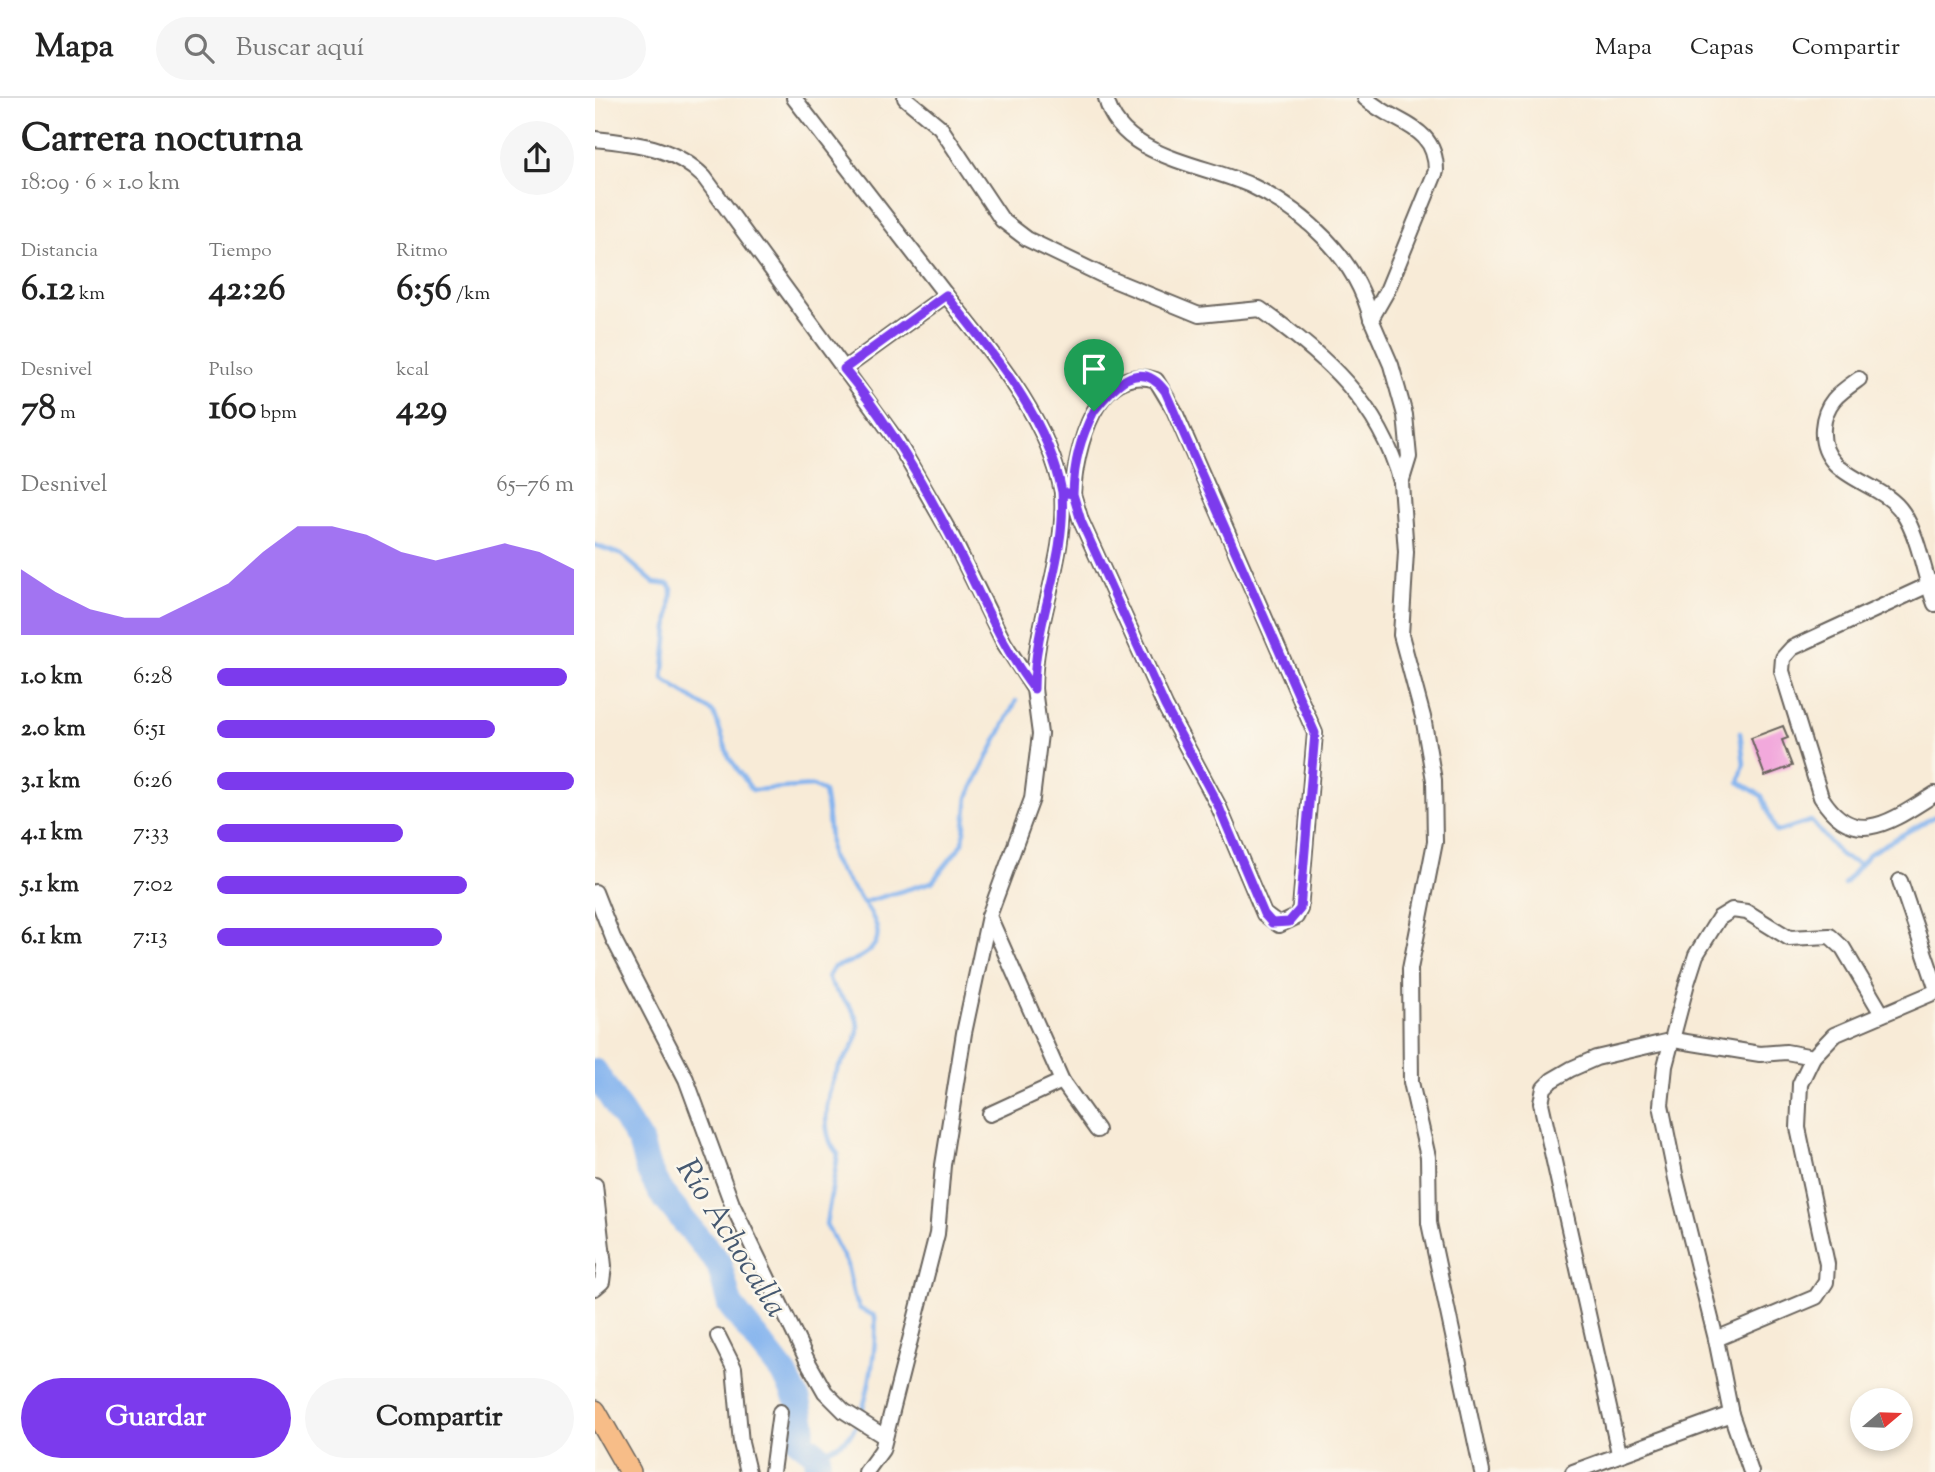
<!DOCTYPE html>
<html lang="es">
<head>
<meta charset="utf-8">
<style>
	body { margin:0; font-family:"Sorts Mill Goudy",serif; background:#f6f6f6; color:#222; height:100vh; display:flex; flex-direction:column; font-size:26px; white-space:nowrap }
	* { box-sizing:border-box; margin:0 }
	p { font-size:23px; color:#767676 }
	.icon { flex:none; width:38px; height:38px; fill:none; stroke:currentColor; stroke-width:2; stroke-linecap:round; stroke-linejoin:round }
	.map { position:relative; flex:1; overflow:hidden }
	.side { display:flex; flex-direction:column; background:#fff; width:595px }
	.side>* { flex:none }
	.needle { width:46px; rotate:71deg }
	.fabs { position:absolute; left:1255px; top:1290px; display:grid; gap:14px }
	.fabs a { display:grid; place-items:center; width:63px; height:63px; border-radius:50%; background:#fff; box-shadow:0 4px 10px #0003; font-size:35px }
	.pin { position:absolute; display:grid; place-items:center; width:60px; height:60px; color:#fff; margin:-72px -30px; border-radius:50% 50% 50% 0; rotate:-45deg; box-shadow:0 0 7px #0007 }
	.pin .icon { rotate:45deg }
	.round { display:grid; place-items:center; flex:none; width:74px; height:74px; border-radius:37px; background:#f6f6f6 }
	.summary { display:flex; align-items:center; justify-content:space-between; height:119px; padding:0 21px }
	h1 { font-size:38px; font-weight:700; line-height:52px }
	.metrics { display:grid; grid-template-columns:repeat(3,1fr); gap:10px; height:119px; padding:7px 21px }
	.metrics div { display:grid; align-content:center }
	.metrics b { font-size:35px; font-weight:700 }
	.metrics small { font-size:19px; font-weight:400 }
	.metrics p { font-size:19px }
	.chart { height:196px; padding:14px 21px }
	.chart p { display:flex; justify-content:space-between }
	.chart svg { width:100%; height:126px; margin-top:7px; fill:#7c3aed; opacity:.7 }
	.primary-button { display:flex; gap:14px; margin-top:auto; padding:14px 21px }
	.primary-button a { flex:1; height:80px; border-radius:42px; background:#7c3aed; color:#fff; font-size:28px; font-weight:700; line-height:80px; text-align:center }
	.primary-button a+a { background:#f6f6f6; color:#222 }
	ul { padding:0 21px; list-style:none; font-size:23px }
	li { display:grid; grid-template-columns:112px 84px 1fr; align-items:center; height:52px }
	li i { height:18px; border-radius:9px; background:#7c3aed }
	header { display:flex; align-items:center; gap:42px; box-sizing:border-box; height:98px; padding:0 35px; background:#fff; border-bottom:2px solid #e0e0e0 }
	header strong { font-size:33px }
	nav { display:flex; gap:38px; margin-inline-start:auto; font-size:24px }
	.search { width:490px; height:63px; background:#f6f6f6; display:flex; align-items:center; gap:18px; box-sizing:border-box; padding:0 24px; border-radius:38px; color:#767676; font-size:26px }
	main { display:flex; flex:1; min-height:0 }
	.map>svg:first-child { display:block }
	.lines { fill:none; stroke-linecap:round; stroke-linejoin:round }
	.stream { stroke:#83b3ee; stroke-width:4.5 }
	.river { stroke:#83b3ee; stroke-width:26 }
	.building { fill:#f2a9dc }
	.street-casing { stroke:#69645d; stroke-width:18 }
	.primary-casing { stroke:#69645d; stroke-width:24 }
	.street { stroke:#fff; stroke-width:14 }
	.primary { stroke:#f7bd88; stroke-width:21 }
	.route-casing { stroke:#fff; stroke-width:14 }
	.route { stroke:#7c3aed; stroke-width:9 }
	.labels { text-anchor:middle; stroke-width:5; stroke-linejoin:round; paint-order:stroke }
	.water-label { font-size:32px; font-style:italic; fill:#455870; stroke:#fbf7ec }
</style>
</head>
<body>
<header>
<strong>Mapa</strong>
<div class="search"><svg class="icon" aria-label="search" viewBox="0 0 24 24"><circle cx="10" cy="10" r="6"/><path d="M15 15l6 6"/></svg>Buscar aquí</div>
<nav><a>Mapa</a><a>Capas</a><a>Compartir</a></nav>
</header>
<main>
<section class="side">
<div class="summary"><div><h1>Carrera nocturna</h1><p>18:09 · 6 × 1.0 km</p></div><a class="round"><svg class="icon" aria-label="share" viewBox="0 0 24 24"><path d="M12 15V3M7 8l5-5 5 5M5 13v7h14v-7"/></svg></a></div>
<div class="metrics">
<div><p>Distancia</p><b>6.12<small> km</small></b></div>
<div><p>Tiempo</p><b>42:26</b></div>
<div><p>Ritmo</p><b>6:56<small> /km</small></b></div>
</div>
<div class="metrics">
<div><p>Desnivel</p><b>78<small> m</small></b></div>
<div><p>Pulso</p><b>160<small> bpm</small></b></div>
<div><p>kcal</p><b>429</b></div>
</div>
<div class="chart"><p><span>Desnivel</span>65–76 m</p>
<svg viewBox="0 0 160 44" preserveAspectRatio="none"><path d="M0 44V21L10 29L20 35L30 38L40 38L50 32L60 26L70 15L80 6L90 6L100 9L110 15L120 18L130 15L140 12L150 15L160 21V44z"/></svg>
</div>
<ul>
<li><b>1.0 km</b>6:28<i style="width:98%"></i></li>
<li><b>2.0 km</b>6:51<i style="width:78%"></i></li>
<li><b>3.1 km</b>6:26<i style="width:100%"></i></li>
<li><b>4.1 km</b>7:33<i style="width:52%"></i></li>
<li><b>5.1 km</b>7:02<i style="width:70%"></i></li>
<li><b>6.1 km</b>7:13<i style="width:63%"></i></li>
</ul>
<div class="primary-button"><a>Guardar</a><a>Compartir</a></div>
</section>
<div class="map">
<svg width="1340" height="1374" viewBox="0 0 1340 1374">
	<rect width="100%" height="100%" fill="#fbf7ec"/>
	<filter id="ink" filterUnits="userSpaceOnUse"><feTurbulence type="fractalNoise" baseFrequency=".0143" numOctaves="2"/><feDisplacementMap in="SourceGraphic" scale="14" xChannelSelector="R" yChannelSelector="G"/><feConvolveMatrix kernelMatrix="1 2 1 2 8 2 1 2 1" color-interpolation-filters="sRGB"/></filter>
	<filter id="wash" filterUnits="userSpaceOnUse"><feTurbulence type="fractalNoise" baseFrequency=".00686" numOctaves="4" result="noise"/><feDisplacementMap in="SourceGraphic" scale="28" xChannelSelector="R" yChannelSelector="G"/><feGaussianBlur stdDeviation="1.57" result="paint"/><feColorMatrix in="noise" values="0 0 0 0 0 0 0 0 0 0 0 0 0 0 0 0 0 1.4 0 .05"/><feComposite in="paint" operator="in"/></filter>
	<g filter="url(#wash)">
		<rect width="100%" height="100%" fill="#f8ebd7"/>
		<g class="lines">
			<g class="stream">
				<path d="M0,447l27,10 32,28 15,2 3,4 -9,90 51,34 15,44 23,33 61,-4 11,6c3,18 6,35 6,54 0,5 0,11 3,15 25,43 86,83 1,106l-6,10c5,19 29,27 30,50 0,14 -8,25 -15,34 -17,22 -25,72 -5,93l-12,70 21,41 7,32 6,12 15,7c2,27 -7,103 -28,122 -8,7 -20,12 -29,17"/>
				<polyline points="1145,635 1149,666 1144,684 1167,698 1181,734 1216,723 1247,759 1264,766"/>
				<polyline points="1249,786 1275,755 1340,718"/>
				<polyline points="270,804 337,784 368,745 373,699 421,603"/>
			</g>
			<polyline class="river" points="0,974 45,1044 53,1071 66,1095 124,1166 135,1207 190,1277 203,1303 208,1326 205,1343 223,1357 222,1374"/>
		</g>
		<g id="blocks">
			<polygon class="building" points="1188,628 1193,640 1187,642 1197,668 1170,678 1156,640"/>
		</g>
	</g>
	<g filter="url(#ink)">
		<use href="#blocks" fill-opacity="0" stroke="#69645d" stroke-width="2"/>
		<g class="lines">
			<g class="street-casing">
				<g id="street">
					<polyline points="199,0 351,197"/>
					<path d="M310,0l35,29 62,93 25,19 79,38 93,38 61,-6c65,46 119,94 141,173"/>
					<path d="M511,0c13,59 98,66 144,87 55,26 107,74 121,134"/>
					<path d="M770,0c30,27 71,26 71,73l-49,120 -16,28 20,46 14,50 4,42 -8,26 5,69 -5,83 22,82 11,63 1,62 -25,127 1,113 17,75 1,66 53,249"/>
					<path d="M0,41c42,5 78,7 109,38l193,264 54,94 53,108 30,46 6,45 -8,65 -43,117 73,165"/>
					<path d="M249,271l102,-74c46,58 102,122 116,197"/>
					<path d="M1264,281c-20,14 -34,23 -36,49 -4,52 58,51 80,85 17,26 21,63 32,91"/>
					<path d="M1340,484l-143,66 -9,10 -1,13 39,126c34,55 73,22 114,-3"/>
					<path d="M439,591c0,-68 33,-129 28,-197l11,2 8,27 84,185 53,99 46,109 15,11 17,-8 4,-8 15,-176 -141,-323 -18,-30c-60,-19 -81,71 -83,114"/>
					<polyline points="1305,783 1340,886"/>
					<polyline points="0,794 18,840 91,981 137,1106 213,1264 230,1294 249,1313 290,1339"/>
					<polyline points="395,1016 467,983 502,1032"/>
					<polyline points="0,1087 9,1168 7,1184 0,1190"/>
					<polyline points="123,1238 139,1270 146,1345 153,1374"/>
					<polyline points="1121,1241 1081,1081 1066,1007 1070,968 1092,885 1101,857 1124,820 1137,812 1152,814 1194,840 1235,838 1248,850 1287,916"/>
					<polyline points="1136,1316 1121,1241 1221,1199 1231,1184 1232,1166 1203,1030 1205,986 1218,959 1239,937 1340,894"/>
					<polyline points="1024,1355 946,1005 949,990 957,982 976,971 1001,960 1079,942 1165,956 1191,954 1218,959"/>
					<polyline points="177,1374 185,1314"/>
					<polyline points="271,1374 287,1352 342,1136 348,1067 369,935 394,818"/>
					<polyline points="978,1374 1136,1316 1156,1374"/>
				</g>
			</g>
			<g class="primary-casing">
				<polyline id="primary" points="0,1313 35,1374"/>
			</g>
			<use href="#street" class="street"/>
			<use href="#primary" class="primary"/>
		</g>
	</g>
	<g class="lines" filter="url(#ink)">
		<g class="route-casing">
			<path id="route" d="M499,313c-14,28 -20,51 -21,83l-11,-2c5,68 -28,129 -28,197 -36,-47 -56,-102 -84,-154 -30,-58 -64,-116 -106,-166l102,-74c46,58 102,122 116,197l11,2 8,27 84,185 53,99 46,109 8,9 17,-1 11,-13 15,-176 -150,-342c-26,-35 -52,-4 -71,20"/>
		</g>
		<use href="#route" class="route"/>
	</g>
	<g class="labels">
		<g class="water-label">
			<text transform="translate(138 1139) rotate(58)" y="11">Río Achocalla</text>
		</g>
	</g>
</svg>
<div class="fabs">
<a><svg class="needle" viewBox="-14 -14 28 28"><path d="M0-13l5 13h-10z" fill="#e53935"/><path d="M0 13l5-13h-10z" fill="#767676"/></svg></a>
</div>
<div class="pin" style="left:499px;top:313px;background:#1e9e55"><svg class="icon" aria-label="arrive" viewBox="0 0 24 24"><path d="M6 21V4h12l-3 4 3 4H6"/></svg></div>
</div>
</main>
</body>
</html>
